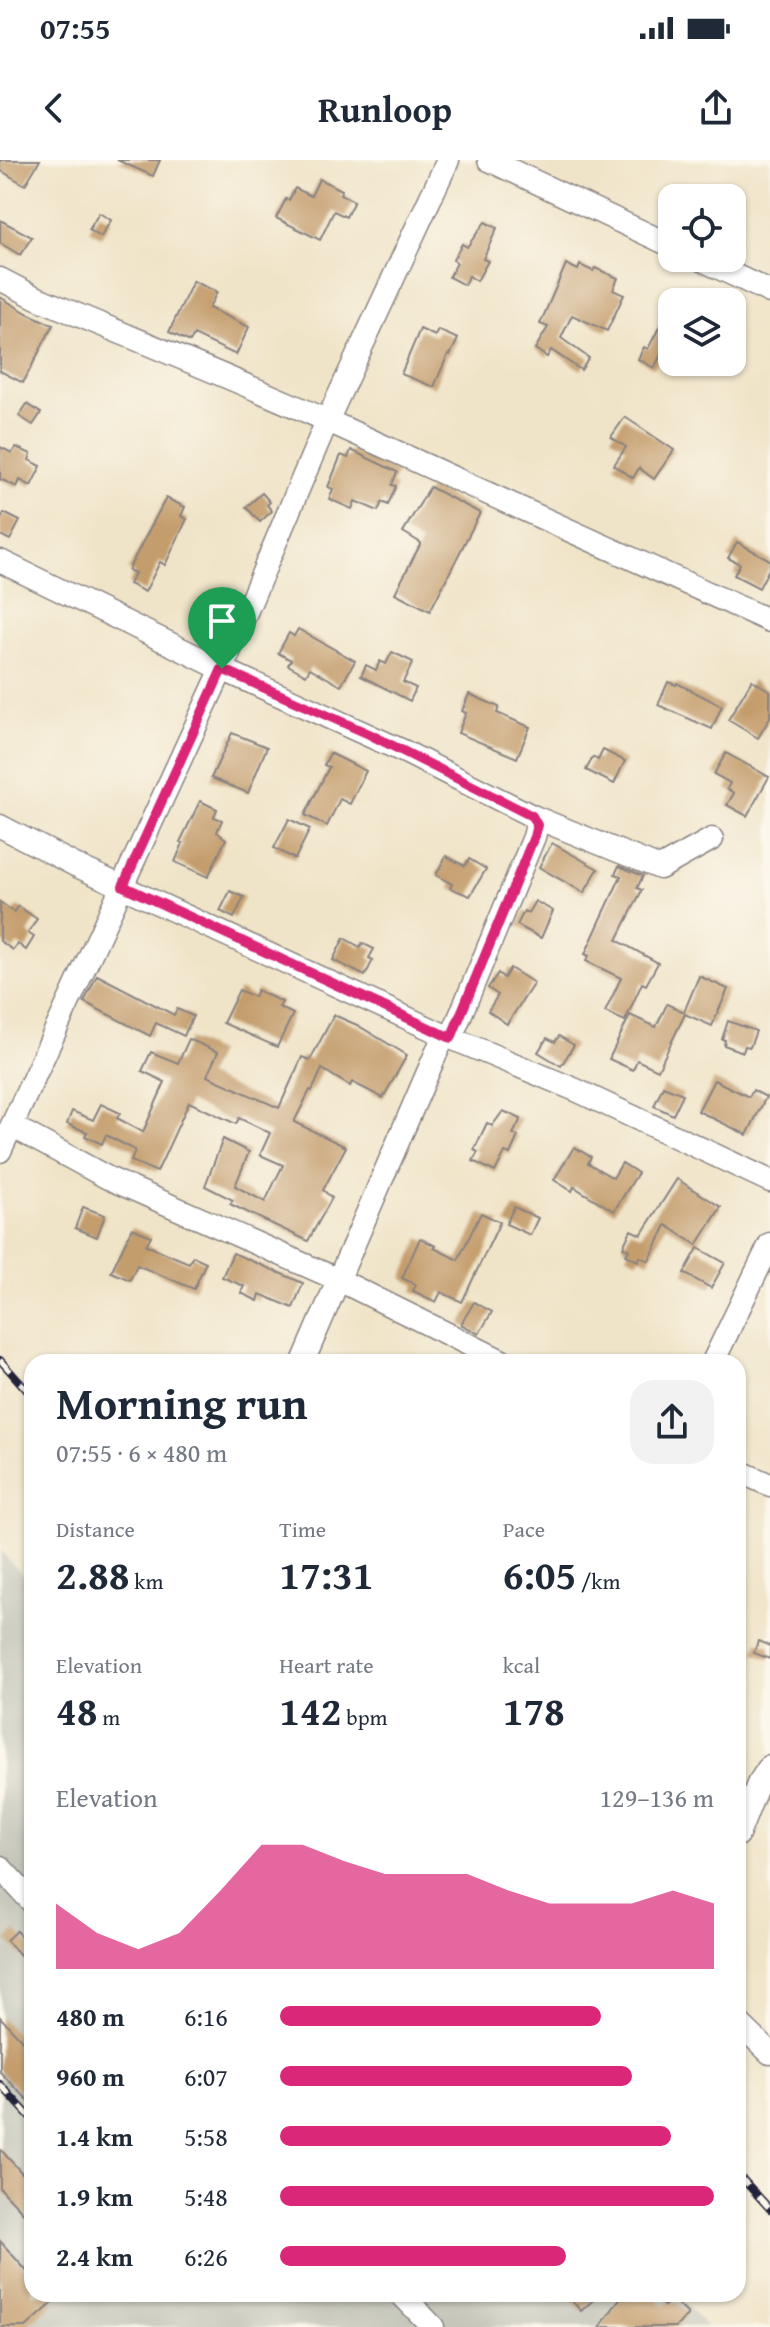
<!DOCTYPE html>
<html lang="en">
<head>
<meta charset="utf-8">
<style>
	body { margin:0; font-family:"Gentium Book Plus",serif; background:#f2f2f3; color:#1f2937; height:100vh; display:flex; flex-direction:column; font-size:30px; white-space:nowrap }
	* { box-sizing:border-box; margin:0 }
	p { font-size:26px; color:#747a83 }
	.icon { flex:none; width:44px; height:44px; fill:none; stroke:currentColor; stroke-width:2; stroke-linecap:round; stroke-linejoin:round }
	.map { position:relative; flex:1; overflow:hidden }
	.drawer { position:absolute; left:24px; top:1194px; width:722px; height:948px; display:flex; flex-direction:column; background:#fff; border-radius:24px; box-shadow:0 2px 6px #0004 }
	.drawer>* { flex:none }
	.controls { position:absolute; left:658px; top:24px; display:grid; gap:16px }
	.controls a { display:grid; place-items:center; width:88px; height:88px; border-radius:16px; background:#fff; box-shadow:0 2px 6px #0004; font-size:40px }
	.pin { position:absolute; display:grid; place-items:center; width:68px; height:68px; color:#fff; margin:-82px -34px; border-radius:50% 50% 50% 0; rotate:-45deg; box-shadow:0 0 8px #0007 }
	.pin .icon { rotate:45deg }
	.round { display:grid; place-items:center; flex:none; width:84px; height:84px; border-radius:24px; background:#f2f2f3 }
	.headline { display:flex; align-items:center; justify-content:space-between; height:136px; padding:0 32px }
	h1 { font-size:44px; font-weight:700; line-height:60px }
	.metrics { display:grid; grid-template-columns:repeat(3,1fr); gap:12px; height:136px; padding:8px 32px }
	.metrics div { display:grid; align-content:center }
	.metrics b { font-size:40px; font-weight:700 }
	.metrics small { font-size:22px; font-weight:400 }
	.metrics p { font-size:22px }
	.chart { height:224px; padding:16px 32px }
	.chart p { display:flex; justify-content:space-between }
	.chart svg { width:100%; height:144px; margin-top:8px; fill:#db2777; opacity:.7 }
	ul { padding:0 32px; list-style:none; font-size:26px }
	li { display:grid; grid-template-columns:128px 96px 1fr; align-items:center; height:60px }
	li i { height:20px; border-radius:10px; background:#db2777 }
	.status { display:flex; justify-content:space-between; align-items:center; height:56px; padding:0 40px; background:#fff; direction:ltr }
	.status svg { height:22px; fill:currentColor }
	header { display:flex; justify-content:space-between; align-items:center; height:104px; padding:0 32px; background:#fff; font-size:36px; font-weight:700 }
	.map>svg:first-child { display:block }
	.industrial { fill:#c4c5b9 }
	.building { fill:#c49d6d }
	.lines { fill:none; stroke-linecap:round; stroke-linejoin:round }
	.minor-casing { stroke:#898382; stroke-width:25 }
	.minor { stroke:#fff; stroke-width:22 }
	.rail-casing { stroke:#22223b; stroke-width:8 }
	.rail { stroke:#fbf7ec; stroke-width:5; stroke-dasharray:15; stroke-linecap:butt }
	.route-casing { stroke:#fff; stroke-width:16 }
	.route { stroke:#db2777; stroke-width:10 }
</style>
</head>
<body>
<div class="status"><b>07:55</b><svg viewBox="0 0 49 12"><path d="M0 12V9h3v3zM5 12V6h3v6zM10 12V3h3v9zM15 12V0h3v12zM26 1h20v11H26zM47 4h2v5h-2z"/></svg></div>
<header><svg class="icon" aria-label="back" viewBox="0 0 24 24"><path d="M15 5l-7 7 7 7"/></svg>Runloop<svg class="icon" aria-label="share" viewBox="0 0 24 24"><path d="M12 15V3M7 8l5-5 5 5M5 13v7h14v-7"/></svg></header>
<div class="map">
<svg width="770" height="2167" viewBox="0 0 770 2167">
	<rect width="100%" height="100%" fill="#fbf7ec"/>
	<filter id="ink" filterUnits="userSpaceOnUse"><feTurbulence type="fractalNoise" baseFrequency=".0125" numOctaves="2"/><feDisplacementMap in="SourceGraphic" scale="16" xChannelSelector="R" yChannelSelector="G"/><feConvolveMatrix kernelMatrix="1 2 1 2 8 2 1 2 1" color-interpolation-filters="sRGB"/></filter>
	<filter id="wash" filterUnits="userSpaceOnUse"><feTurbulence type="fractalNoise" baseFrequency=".006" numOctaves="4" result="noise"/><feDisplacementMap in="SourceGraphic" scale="32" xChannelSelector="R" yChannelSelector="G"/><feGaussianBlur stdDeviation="1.8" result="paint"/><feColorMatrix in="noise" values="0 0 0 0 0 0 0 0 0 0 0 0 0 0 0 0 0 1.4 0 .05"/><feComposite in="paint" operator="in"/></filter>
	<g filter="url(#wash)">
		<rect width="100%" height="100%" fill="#f0e4c8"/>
		<polygon class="industrial" points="0,1390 32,1425 32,2134 676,2134 707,2167 0,2167"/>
		<g id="blocks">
			<g class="building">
				<polygon points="0,0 40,0 25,25 0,10"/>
				<polygon points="117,0 160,0 153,16"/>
				<polygon points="319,19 342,30 340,34 354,41 346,57 334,51 320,80 276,58 286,39 289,40 295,28 311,36"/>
				<polygon points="99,53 111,60 101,77 89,70"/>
				<polygon points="0,60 32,77 20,95 0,83"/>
				<polygon points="485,62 497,68 483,99 488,101 477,121 469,116 464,125 449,117 457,103 453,100 462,84 467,87"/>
				<polygon points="566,104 578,110 580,105 593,111 595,108 618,118 613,130 624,135 607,171 572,155 561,178 589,198 581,210 551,190 547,197 535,189 548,167 540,164"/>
				<polygon points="193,121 217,132 209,148 249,167 236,195 194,175 190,182 169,172"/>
				<polygon points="0,137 27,153 53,165 23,223 0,211"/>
				<polygon points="672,142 672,201 661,195 654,208 638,199 644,187 648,189"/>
				<polygon points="420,169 435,176 438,170 458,179 450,195 448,194 434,227 401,214"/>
				<polygon points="27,244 41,253 33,265 19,256"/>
				<polygon points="625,257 674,290 654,319 639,308 633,318 614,305 626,287 611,277"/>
				<polygon points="0,287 12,293 16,287 31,294 29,300 41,306 31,326 20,320 17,327 0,319"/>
				<polygon points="351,290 397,312 392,325 396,326 388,345 382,342 378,351 355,341 352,349 329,339 333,329 328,327 341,295 348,298"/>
				<polygon points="430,327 480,353 430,451 395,433 421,383 403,372"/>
				<polygon points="262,333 270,342 267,345 272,351 260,362 246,347"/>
				<polygon points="166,338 185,347 181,356 187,359 165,405 160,402 145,432 129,424 135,413 128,410"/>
				<polygon points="4,353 20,361 10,380 0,375 0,361"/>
				<polygon points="737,382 770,400 770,407 759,428 734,415 740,404 728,398"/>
				<polygon points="298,469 355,501 341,526 310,508 306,515 288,505 291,500 278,493 289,473 294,476"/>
				<polygon points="392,492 413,502 403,522 416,528 410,541 361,516 366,505 376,510 380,501 386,504"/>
				<polygon points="752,520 770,531 770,558 758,578 728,560"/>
				<polygon points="668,522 676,525 677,523 722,546 712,569 658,545"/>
				<polygon points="469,534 499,547 497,553 530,567 517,598 458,573 466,553 462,551"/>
				<polygon points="232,573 267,587 248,633 211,618"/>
				<polygon points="603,590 625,601 614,624 586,610 593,597 598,600"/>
				<polygon points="330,593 366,611 350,644 340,639 327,666 305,655 329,607 324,605"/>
				<polygon points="726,593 769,617 747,656 727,645 734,633 727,629 730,623 714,614"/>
				<polygon points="200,641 217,649 214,657 222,660 217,672 226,679 208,717 175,702 183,683 180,682"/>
				<polygon points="289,659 310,669 295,699 274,688"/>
				<polygon points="552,683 598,709 584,733 539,707"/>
				<polygon points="446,696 465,706 469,699 486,709 470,736 450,728 452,724 436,715"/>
				<polygon points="619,706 643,716 637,728 642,730 617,780 658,803 646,825 642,823 625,861 605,852 621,818 586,801 589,796 585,794 621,716 615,714"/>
				<polygon points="230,731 244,737 234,758 220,751"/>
				<polygon points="535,741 553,751 541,778 517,765 524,751 528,753"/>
				<polygon points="0,742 14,752 18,746 37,759 28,773 34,777 26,790 18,784 13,790 0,781"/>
				<polygon points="344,778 360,787 362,783 374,789 369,798 373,800 365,816 333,800"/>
				<polygon points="510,808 534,823 507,864 488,851 498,835 488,828 498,813 504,818"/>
				<polygon points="97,815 174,855 177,849 193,856 184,876 156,863 150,876 84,842"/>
				<polygon points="699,816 728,829 712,866 685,854 658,910 637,900 633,910 609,899 630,855 656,867 667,844 684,852"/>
				<polygon points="239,830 254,837 257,830 282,842 279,847 293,854 277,887 223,863"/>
				<polygon points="334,855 357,865 407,895 383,938 352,922 350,926 322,909 312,931 310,930 294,962 346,987 323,1030 332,1038 308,1081 230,1044 233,1040 205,1026 223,979 249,992 235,1026 265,1042 283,1005 260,995 270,973 239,958 236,964 189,942 157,1012 131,1001 135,990 106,975 102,984 85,976 87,972 67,964 72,951 93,960 101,944 120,953 117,958 143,972 165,922 142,911 151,892 178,903 189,879 218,892 207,916 279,948 302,897 310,900"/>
				<polygon points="728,861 756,871 750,887 745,886 743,892 724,885 725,880 722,879"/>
				<polygon points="559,876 574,885 561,906 538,892 547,878 555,882"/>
				<polygon points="714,920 749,937 753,930 766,937 747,975 698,951"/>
				<polygon points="663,926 683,934 673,955 654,946"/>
				<polygon points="503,951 521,959 513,974 518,976 510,994 505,992 495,1012 473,1001 478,992 474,990 487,963 492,966"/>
				<polygon points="574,987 591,997 588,1003 613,1018 622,1003 638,1013 614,1051 574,1027 572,1031 554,1020"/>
				<polygon points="677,1019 721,1047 697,1085 666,1065 649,1101 640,1097 638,1101 626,1095 629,1090 623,1087 631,1070 641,1075"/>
				<polygon points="83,1047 105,1055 97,1077 75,1068"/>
				<polygon points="514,1047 538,1058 530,1075 506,1064"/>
				<polygon points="481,1053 500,1062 462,1142 441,1132 436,1142 413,1131 416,1125 402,1118 420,1078 436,1086 434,1088 458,1100"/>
				<polygon points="132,1068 151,1076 146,1085 189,1103 193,1096 206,1102 194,1129 137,1105 130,1120 111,1112"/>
				<polygon points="698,1088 725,1103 711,1128 684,1113"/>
				<polygon points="233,1093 303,1123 293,1148 260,1134 258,1141 241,1133 244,1126 222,1117"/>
				<polygon points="474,1142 492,1152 479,1174 461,1164"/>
				<polygon points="758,1481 770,1486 770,1499 754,1493"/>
				<polygon points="16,1771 32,1788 32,1795 26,1801 6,1780"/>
				<polygon points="0,1857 32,1891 32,1944 0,1912"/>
				<polygon points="0,1989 32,2024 32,2062 0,2028"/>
				<polygon points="0,2081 32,2117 32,2134 47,2134 54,2142 26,2167 0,2167"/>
				<polygon points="566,2134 600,2134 581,2151"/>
				<polygon points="623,2134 651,2134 664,2146 671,2138 688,2154 676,2167 600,2167"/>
			</g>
		</g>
	</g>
	<g filter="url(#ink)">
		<use href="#blocks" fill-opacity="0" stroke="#898382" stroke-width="2"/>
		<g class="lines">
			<g class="minor-casing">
				<g id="minor">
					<polyline points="489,0 672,86"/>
					<polyline points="698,98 770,132"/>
					<path d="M0,119l35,18c97,41 195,80 291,123 148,67 296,135 444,201"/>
					<polyline points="0,401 222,509 403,591 532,656 537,665 534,677 451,878"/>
					<polyline points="532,656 660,708 712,679"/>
					<polyline points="0,666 75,705 444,875 576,930 770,1021"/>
					<polyline points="12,966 108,1018 339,1120 504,1202"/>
					<polyline points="0,991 222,509 327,261 448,0"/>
					<polyline points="303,1202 444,875"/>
					<polyline points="713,1202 770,1084"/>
					<polyline points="738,1311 770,1325"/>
					<polyline points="738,1675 758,1624 770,1606"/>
					<polyline points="0,1707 32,1742"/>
					<polyline points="738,1862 770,1893"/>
					<polyline points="401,2134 433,2167"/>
				</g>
			</g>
			<use href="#minor" class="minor"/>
			<g class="rail-casing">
				<g id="rail">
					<polyline points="0,1200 32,1236"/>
					<polyline points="0,1924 32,1959"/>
					<polyline points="738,2014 770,2049"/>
				</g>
			</g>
			<use href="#rail" class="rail"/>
		</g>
	</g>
	<g class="lines" filter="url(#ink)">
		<g class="route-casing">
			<polygon id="route" points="222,509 369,574 532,656 537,665 534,677 451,878 123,726"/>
		</g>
		<use href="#route" class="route"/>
	</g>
</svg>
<div class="controls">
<a><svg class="icon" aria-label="locate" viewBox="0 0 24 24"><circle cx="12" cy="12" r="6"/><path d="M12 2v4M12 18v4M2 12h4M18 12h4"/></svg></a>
<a><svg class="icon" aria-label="layers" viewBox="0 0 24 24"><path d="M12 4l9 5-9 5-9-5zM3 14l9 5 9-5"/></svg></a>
</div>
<div class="pin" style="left:222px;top:509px;background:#1e9e55"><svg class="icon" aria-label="arrive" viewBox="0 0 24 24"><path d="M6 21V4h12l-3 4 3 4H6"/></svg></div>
<section class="drawer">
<div class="headline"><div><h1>Morning run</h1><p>07:55 · 6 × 480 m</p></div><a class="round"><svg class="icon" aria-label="share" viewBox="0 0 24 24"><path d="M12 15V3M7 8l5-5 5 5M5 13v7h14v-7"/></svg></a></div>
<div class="metrics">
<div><p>Distance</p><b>2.88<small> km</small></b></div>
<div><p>Time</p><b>17:31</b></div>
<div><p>Pace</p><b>6:05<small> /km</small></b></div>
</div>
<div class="metrics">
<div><p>Elevation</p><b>48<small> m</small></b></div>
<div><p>Heart rate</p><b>142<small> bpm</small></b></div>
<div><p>kcal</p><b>178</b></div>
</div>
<div class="chart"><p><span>Elevation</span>129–136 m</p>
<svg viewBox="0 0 160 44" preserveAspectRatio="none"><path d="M0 44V24L10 33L20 38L30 33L40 20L50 6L60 6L70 11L80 15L90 15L100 15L110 20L120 24L130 24L140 24L150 20L160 24V44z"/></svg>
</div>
<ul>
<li><b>480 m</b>6:16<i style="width:74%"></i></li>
<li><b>960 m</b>6:07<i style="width:81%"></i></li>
<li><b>1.4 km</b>5:58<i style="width:90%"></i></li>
<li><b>1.9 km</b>5:48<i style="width:100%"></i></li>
<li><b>2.4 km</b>6:26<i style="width:66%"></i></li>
</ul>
</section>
</div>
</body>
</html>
